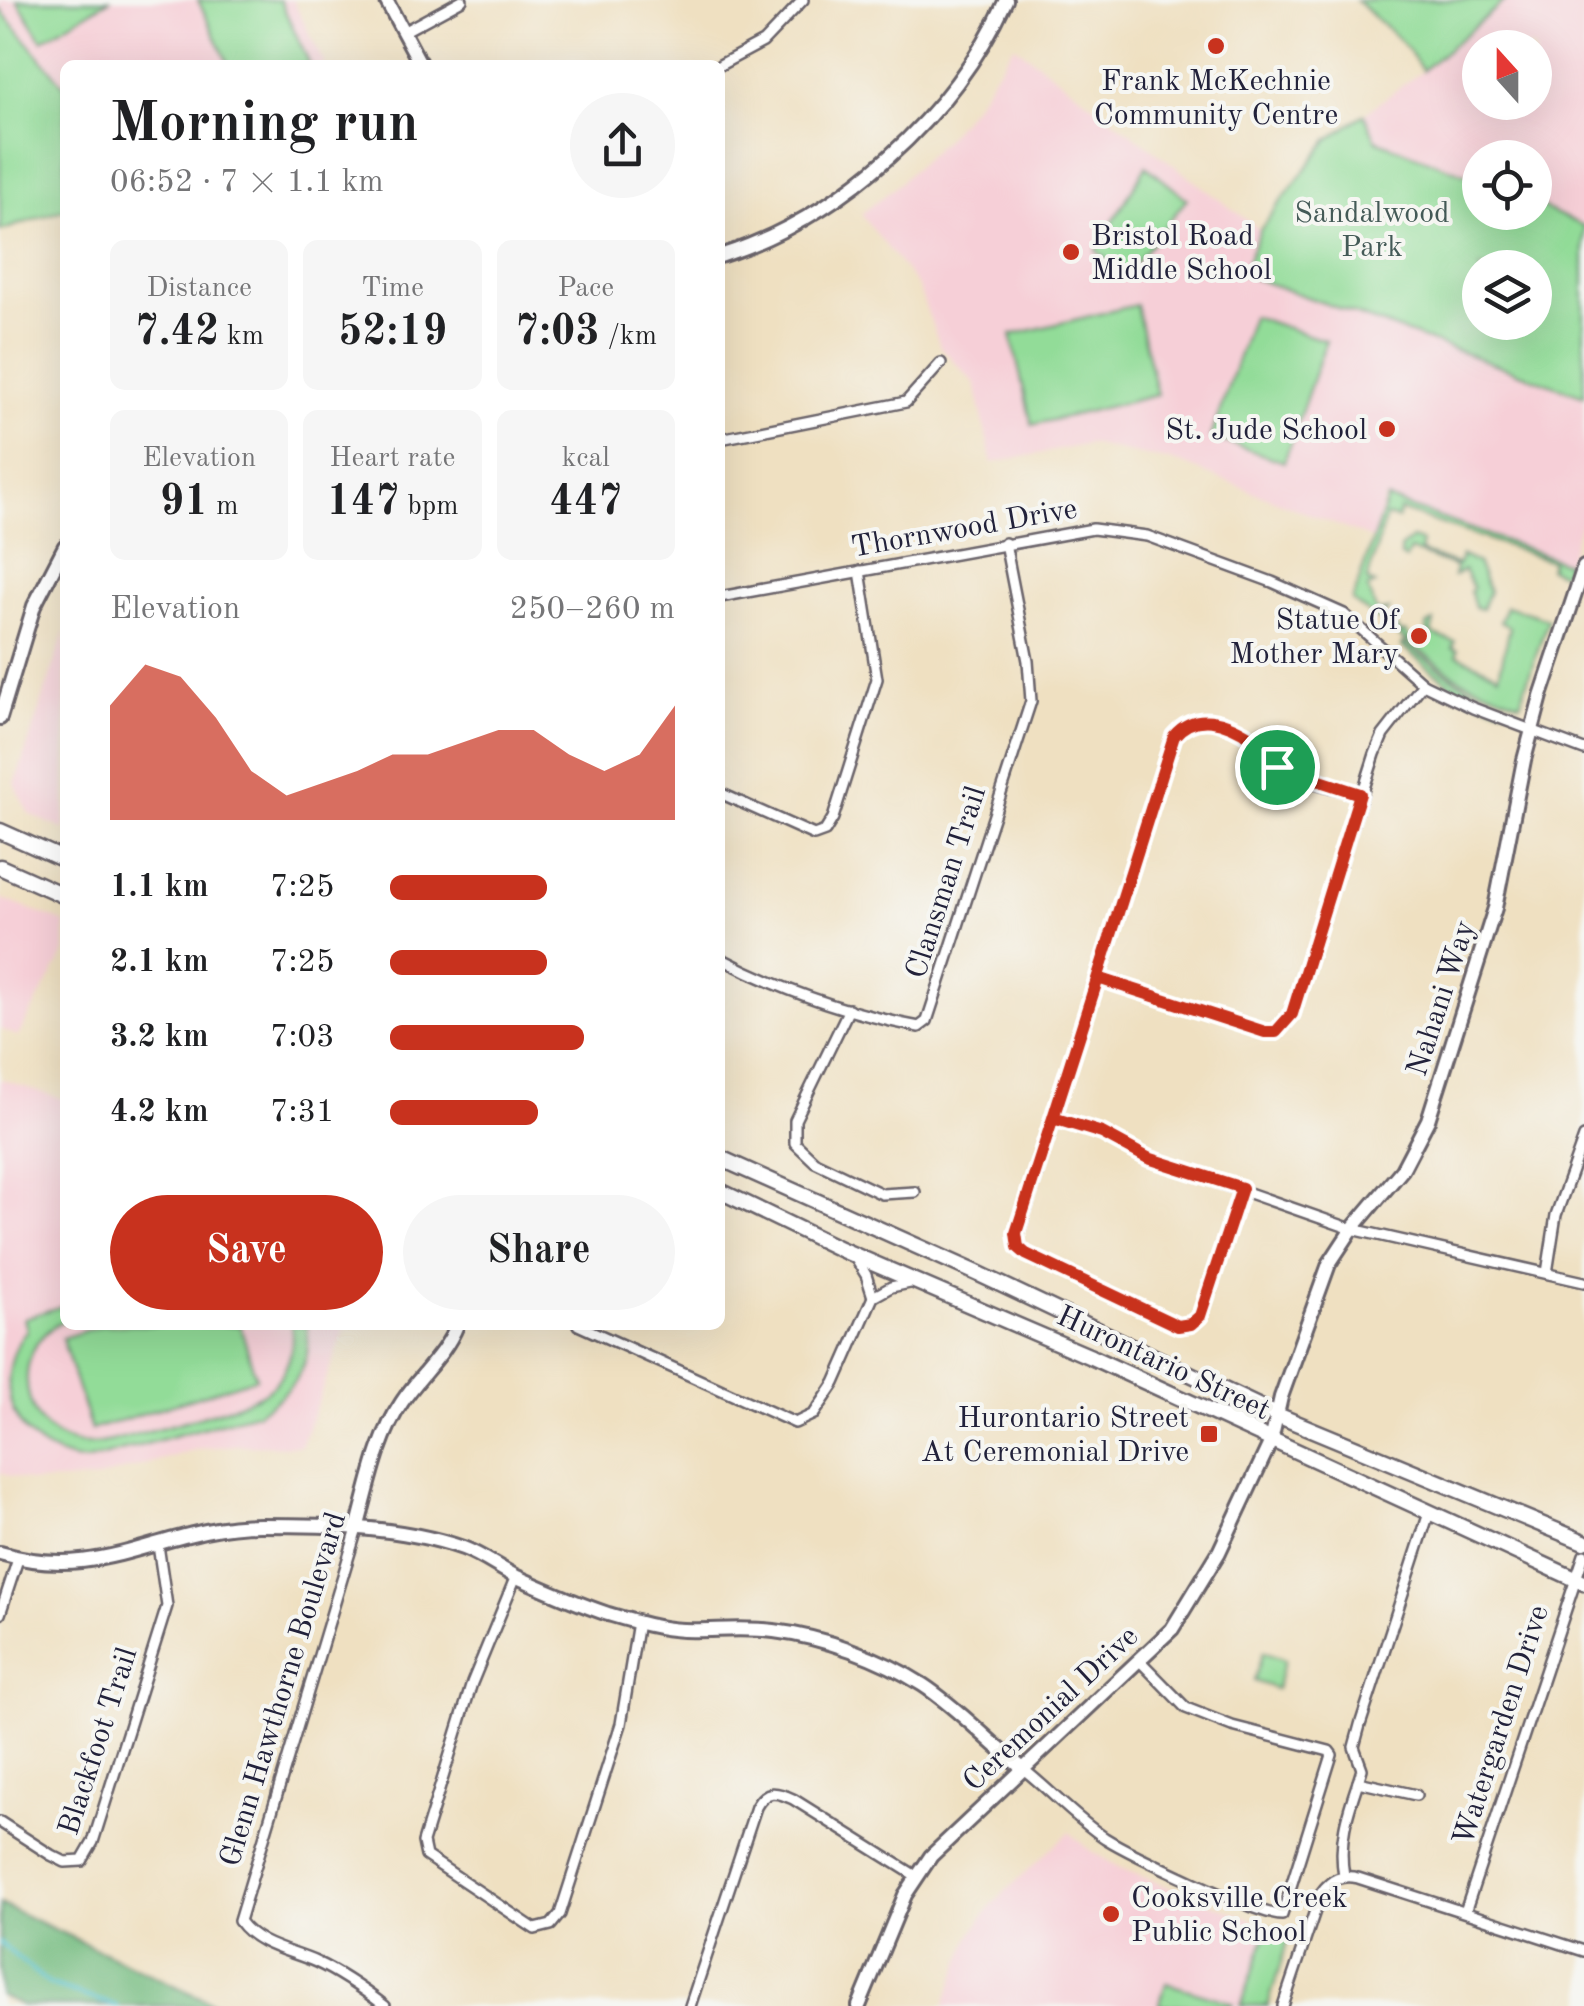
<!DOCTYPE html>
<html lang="en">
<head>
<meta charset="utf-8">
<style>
	body { margin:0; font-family:"Old Standard TT",serif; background:#f6f6f6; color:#202124; height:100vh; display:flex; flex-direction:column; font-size:38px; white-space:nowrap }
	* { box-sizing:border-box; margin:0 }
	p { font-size:32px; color:#757577 }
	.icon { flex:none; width:55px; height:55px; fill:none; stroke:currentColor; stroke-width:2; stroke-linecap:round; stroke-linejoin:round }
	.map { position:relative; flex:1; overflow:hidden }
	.sheet { position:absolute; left:60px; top:60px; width:665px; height:1270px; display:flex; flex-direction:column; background:#fff; border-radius:15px; box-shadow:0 10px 40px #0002 }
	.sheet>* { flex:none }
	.needle { width:65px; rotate:339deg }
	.buttons { position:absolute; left:1462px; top:30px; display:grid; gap:20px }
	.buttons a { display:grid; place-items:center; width:90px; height:90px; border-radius:50%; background:#fff; box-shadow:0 10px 40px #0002; font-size:50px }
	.pin { position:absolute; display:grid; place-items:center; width:85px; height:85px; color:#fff; margin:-42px; border:5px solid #fff; border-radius:50%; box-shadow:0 2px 10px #0007 }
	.round { display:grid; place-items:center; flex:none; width:105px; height:105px; border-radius:52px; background:#f6f6f6 }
	.headline { display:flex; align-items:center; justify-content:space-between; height:170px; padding:0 50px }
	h1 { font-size:55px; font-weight:700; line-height:75px }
	.metrics { display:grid; grid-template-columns:repeat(3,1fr); gap:15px; height:170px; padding:10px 50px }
	.metrics div { display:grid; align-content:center; border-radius:15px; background:#f6f6f6; text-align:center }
	.metrics b { font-size:42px; font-weight:700 }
	.metrics small { font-size:28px; font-weight:400 }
	.metrics p { font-size:28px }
	.chart { height:280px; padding:20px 50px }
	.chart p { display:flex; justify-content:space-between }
	.chart svg { width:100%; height:180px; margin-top:10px; fill:#c8321e; opacity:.7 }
	.button { display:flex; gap:20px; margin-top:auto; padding:20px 50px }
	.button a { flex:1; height:115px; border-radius:60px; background:#c8321e; color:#fff; font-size:40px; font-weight:700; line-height:115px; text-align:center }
	.button a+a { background:#f6f6f6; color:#202124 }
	ul { padding:0 50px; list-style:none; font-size:32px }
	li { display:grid; grid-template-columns:160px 120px 1fr; align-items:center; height:75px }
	li i { height:25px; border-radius:12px; background:#c8321e }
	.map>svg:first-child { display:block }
	.built { fill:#f6cfd7; fill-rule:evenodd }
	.green { fill:#92dc98; stroke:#5a7f6a; stroke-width:2.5; fill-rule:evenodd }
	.forest { fill:#75bc80; stroke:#4c6f5e; stroke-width:2.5 }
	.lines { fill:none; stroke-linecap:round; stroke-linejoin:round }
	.stream { stroke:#50bec7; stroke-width:4 }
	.street-casing { stroke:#6a646a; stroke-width:14 }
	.secondary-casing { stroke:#6a646a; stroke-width:18 }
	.primary-casing { stroke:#6a646a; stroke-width:19 }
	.street { stroke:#fff; stroke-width:9 }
	.secondary { stroke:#fff; stroke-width:12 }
	.primary { stroke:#fff; stroke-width:14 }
	.route-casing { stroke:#fff; stroke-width:20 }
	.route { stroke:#c8321e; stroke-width:12 }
	.poi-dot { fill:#c8321e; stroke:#f6f6f2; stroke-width:4 }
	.labels { text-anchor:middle; stroke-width:8; stroke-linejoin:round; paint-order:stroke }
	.poi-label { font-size:30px; fill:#22223b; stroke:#f6f6f2; text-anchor:end }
	.park-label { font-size:30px; fill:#445a57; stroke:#f6f6f2 }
	.street-label { font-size:30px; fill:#22223b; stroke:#f6f6f2 }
</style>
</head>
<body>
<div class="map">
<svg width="1584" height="2006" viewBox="0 0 1584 2006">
	<rect width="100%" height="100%" fill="#f6f6f2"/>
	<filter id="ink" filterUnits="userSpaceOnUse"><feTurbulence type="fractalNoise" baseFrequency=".01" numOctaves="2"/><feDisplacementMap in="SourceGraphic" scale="20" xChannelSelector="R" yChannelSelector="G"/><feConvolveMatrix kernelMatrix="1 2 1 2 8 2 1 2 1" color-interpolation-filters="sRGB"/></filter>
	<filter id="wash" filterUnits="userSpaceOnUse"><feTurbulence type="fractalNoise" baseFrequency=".0048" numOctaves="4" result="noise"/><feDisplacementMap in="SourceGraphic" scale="40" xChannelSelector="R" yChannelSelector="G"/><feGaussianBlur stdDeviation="2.25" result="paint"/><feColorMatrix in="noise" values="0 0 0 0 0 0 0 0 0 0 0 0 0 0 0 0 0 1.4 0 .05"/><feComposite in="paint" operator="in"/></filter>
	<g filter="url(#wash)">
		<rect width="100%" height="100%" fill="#efe0c1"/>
		<g class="built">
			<polygon points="0,0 293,0 325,65 65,65 65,87 0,9"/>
			<path d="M1506,0h78v226l-49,-22v-46h-55v22l-104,-40 -12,-26 59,-44zM1480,48h55v54h-55z"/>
			<polygon points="1014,45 1260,230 1243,274 1584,396 1584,512 1567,563 1385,498 1372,539 1180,463 1089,444 992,463 975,384 940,346 918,287 861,214 894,188 946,138 976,102"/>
			<polygon points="65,631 65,830 29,814 15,784"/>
			<polygon points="0,898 65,923 65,952 18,1036 0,1029"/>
			<polygon points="0,1079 65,1100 65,1325 346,1326 301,1446 236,1445 198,1449 92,1480 32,1482 0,1473"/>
			<polygon points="1069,1832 1091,1851 1120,1868 1269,1926 1241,2006 944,2006 971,1935 993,1903"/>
		</g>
		<g class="green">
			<polygon points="17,0 109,0 42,40"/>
			<polygon points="198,0 280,0 310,65 229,65"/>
			<polygon points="1356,0 1506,0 1423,70 1401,41"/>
			<polygon points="0,9 65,87 65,209 0,231"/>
			<path d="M1364,114l12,26 104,40v32h55v-8l49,22v170l-342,-122 18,-44 10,-14 58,-76zM1480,268h55v54h-55z"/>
			<polygon points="1146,166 1187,199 1126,275 1096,251"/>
			<polygon points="1136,305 1157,395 1032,425 1011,335"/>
			<polygon points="1252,316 1326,341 1284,462 1211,437"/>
			<polygon points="1387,499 1567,563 1563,574 1549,569 1551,561 1400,510 1397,519 1386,516 1367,581 1375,584 1367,588 1377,613 1388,610 1378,620 1352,601"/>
			<polygon points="1412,539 1422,542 1420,552 1458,565 1462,556 1477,563 1489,591 1482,609 1475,607 1470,591 1473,588 1464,570 1454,576 1456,567 1410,550 1406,559 1401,556 1400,548"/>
			<polygon points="1506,606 1548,619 1520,703 1460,679 1393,632 1397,627 1400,634 1406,632 1410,639 1421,644 1427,636 1427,625 1434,622 1431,634 1455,642 1453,648 1458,650 1457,655 1499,675 1510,627 1500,622"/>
			<path d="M1403,643l56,39 57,27c-45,0 -84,-40 -115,-63z"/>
			<path d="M65,1305v16c-65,24 -45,143 46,120 32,-9 137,-34 158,-52 19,-16 26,-40 22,-64h15c11,39 -19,72 -50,88l-171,48c-46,-6 -81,-38 -76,-87 2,-16 7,-32 18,-44l-3,-12z"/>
			<polygon points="103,1325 240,1325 256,1378 91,1430 62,1338"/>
			<polygon points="1263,1652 1285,1660 1276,1689 1254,1681"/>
			<polygon points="1269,1926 1289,1936 1268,2006 1241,2006"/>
			<polygon points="1166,1983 1233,2003 1232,2006 1159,2006"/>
		</g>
		<polygon class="forest" points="0,1904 219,2006 23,2006 0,1996"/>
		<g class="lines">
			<polyline class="stream" points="0,1943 50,1985 117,2006"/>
		</g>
	</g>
	<g filter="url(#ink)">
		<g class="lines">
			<g class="street-casing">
				<g id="street">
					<polyline points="403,32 462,0"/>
					<polyline points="720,65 763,42 803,0"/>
					<polyline points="720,439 906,402 941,363"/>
					<polyline points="720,597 1093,529 1147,536 1272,582 1344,614 1423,684 1473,708 1584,750"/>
					<polyline points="720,793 814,835 825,831 833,818 877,679 860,571"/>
					<path d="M720,958c61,32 130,56 199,69l8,-6 104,-320 -3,-40 -23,-118"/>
					<path d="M1098,978l167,54c15,0 19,-5 27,-18l83,-260 8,-19 40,-51"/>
					<polyline points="849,1009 795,1120 795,1143 815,1162 882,1194 915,1192"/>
					<polyline points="1053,1118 1102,1133 1149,1158 1352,1229 1584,1282"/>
					<path d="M1242,1188l-42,128 -13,10 -13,-2 -148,-70 -10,-14 157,-505c22,-25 53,-14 79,3 14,40 72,46 108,57"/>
					<polyline points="856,1259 866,1275 873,1297"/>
					<polyline points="1547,1273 1556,1215 1584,1137"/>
					<polyline points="578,1325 795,1423 814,1414 835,1383 873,1297 891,1287 910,1283"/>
					<path d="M357,1529l-118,392c18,25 50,29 77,41 24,11 48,28 69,44"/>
					<polyline points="516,1576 472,1683 423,1842 426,1856 535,1929 551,1925 560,1914 621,1724 638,1622"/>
					<polyline points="0,1614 18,1559"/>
					<path d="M1022,1768c28,22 53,50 83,70 24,15 155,78 177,77l50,-160 -3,-4 -97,-25 -46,-18 -46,-47"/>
					<polyline points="1358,1782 1362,1769 1354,1747 1360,1725 1429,1513"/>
					<polyline points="0,1822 51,1855 65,1862 82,1861 93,1842 167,1606 158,1545"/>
					<path d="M1344,1876c-6,-34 3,-62 14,-94l58,13"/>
					<polyline points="1465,1912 1584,1555"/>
					<path d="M690,2006l66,-199c10,-18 20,-16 37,-8l123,77"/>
					<path d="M1283,2006l38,-113c10,-14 21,-19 37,-15l226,73"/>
				</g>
			</g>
			<g class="secondary-casing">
				<g id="secondary">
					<polyline points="386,0 421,65"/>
					<path d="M720,256c122,-39 233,-140 286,-256"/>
					<polyline points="0,718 34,606 65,546"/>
					<path d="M357,1529c12,-43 20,-90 45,-127 17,-26 43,-47 55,-77"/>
					<path d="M0,1553c105,31 163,-28 260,-28 67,0 140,1 203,23 19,7 36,20 54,29 29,13 61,27 91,37 24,7 50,15 75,16 30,1 60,-3 91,1 49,6 107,27 149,54 35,23 65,56 99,83"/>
					<polyline points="859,2006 905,1895 931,1856 1172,1629 1219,1552 1271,1441 1281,1397 1329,1264 1352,1229 1402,1170 1428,1120 1495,908 1524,760 1541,696 1584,567"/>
				</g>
			</g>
			<g class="primary-casing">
				<g id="primary">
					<polyline points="0,831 65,860"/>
					<polyline points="0,867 65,896"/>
					<polyline points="720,1158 977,1273 1277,1415 1584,1542"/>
					<polyline points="720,1191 840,1249 1091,1357 1584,1583"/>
				</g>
			</g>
			<use href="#street" class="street"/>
			<use href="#secondary" class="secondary"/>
			<use href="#primary" class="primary"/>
		</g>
	</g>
	<g class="lines" filter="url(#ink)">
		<g class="route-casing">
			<path id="route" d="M1277,767l-21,-19 -4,-10c-26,-17 -56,-28 -78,-2l-121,382 49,15 46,25 94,30 -42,128 -9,8 -13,2 -152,-72 -8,-7 -2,-14 82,-255 167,54h11l16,-18 68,-220 -83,-27"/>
		</g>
		<use href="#route" class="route"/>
	</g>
	<g class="poi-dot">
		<circle cx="1216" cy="46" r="10"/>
		<circle cx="1071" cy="252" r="10"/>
		<circle cx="1387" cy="429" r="10"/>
		<circle cx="1419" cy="636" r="10"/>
		<rect x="1199" y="1424" width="20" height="20" rx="5"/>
		<circle cx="1111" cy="1914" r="10"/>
	</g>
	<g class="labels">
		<g class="poi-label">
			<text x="1216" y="90" text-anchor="middle">Frank McKechnie<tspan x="1216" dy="34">Community Centre</tspan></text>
			<text x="1091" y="245" text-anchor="start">Bristol Road<tspan x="1091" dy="34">Middle School</tspan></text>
			<text x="1367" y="439">St. Jude School</text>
			<text x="1399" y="629">Statue Of<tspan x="1399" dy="34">Mother Mary</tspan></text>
			<text x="1189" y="1427">Hurontario Street<tspan x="1189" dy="34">At Ceremonial Drive</tspan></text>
			<text x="1131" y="1907" text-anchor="start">Cooksville Creek<tspan x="1131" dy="34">Public School</tspan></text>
		</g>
		<g class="park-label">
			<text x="1372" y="222">Sandalwood<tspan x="1372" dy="34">Park</tspan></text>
		</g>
		<g class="street-label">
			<text transform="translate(964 527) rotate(-10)" y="10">Thornwood Drive</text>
			<text transform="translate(945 882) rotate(-72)" y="10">Clansman Trail</text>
			<text transform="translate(1440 998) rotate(-72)" y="10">Nahani Way</text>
			<text transform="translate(1164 1362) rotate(25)" y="10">Hurontario Street</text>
			<text transform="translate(282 1689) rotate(-73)" y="10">Glenn Hawthorne Boulevard</text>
			<text transform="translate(1050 1708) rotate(-43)" y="10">Ceremonial Drive</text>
			<text transform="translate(1500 1725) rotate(-72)" y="10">Watergarden Drive</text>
			<text transform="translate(97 1741) rotate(-72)" y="10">Blackfoot Trail</text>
		</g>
	</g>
</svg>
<div class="buttons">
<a><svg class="needle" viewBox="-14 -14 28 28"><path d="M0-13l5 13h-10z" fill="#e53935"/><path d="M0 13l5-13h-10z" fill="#757577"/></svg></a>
<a><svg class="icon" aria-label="locate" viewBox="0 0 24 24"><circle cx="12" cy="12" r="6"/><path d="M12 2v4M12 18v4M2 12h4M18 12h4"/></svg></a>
<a><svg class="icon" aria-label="layers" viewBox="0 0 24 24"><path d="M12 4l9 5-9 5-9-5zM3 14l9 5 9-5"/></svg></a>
</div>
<div class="pin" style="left:1277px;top:767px;background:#1e9e55"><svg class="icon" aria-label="arrive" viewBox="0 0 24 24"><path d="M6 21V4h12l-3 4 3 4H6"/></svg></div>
<section class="sheet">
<div class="headline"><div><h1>Morning run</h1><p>06:52 · 7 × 1.1 km</p></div><a class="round"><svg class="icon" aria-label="share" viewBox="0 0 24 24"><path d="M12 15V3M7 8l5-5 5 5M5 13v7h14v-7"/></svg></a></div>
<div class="metrics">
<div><p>Distance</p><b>7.42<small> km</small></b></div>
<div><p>Time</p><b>52:19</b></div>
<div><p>Pace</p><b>7:03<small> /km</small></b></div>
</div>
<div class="metrics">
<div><p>Elevation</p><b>91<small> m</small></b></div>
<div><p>Heart rate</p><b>147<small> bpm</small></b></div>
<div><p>kcal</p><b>447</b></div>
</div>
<div class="chart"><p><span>Elevation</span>250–260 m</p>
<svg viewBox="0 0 160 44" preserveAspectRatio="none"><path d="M0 44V16L10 6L20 9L30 19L40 32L50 38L60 35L70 32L80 28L90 28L100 25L110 22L120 22L130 28L140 32L150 28L160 16V44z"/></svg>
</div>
<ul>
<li><b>1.1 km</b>7:25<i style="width:55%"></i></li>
<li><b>2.1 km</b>7:25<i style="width:55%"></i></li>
<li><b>3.2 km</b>7:03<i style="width:68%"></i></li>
<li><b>4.2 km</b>7:31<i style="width:52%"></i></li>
</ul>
<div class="button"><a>Save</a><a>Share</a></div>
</section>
</div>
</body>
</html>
